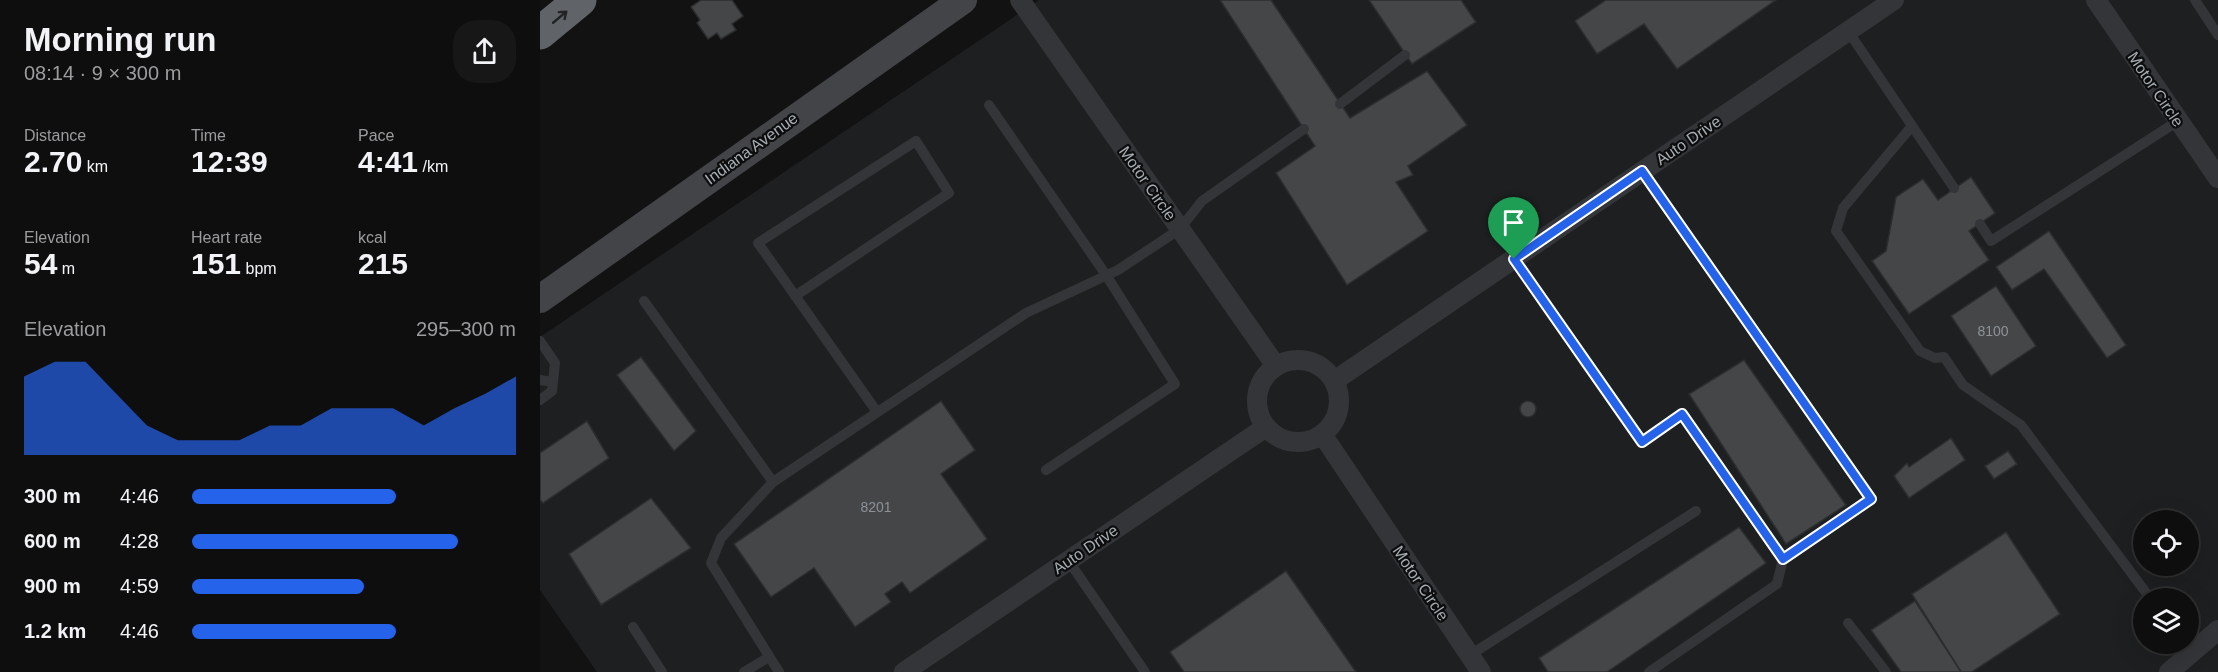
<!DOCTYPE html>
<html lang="en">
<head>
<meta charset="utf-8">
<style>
	body { margin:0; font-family:Helvetica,sans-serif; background:#171717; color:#f1f3f6; height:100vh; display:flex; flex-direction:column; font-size:22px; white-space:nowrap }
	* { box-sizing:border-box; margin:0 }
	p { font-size:20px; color:#9b9c9e }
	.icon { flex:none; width:33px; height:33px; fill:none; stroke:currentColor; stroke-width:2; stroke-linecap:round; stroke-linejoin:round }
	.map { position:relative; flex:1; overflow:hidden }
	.drawer { display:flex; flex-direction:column; background:#0e0e0e; width:540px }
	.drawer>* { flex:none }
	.buttons { position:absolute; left:1593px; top:510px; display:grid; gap:12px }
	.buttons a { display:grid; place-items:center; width:66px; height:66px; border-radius:50%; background:#0e0e0e; box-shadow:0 6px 24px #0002,0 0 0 2px #2e2e2e; font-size:30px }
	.pin { position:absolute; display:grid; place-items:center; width:51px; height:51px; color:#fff; margin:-62px -26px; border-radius:50% 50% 50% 0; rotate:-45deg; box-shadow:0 0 6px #0007 }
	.pin .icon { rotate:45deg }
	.round { display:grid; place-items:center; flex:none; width:63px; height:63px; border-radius:24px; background:#171717 }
	.headline { display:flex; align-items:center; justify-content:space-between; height:102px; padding:0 24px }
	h1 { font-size:33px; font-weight:700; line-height:45px }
	.metrics { display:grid; grid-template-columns:repeat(3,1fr); gap:9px; height:102px; padding:6px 24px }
	.metrics div { display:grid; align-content:center }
	.metrics b { font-size:30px; font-weight:700 }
	.metrics small { font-size:16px; font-weight:400 }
	.metrics p { font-size:16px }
	.chart { height:168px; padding:12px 24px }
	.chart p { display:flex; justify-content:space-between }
	.chart svg { width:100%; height:108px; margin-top:6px; fill:#2563eb; opacity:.7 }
	ul { padding:0 24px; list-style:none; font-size:20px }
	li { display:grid; grid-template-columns:96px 72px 1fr; align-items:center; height:45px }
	li i { height:15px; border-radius:8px; background:#2563eb }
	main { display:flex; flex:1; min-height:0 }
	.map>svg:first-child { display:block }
	.built { fill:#1e1f20; fill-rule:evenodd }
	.building { fill:#444648; stroke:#2c2d2f; stroke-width:1.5 }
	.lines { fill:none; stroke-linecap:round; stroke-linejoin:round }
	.service { stroke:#343538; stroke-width:10 }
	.minor { stroke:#343538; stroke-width:20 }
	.secondary { stroke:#424448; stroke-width:28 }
	.motorway { stroke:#606468; stroke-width:33 }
	.oneway { stroke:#222324 }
	.route-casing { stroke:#fff; stroke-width:12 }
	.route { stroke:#2563eb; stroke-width:8 }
	.labels { text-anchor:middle; stroke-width:4.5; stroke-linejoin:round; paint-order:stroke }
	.number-label { font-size:14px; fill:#8d9298 }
	.street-label { font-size:16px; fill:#a5acb2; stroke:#0d0d0e }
</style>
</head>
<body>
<main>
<section class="drawer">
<div class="headline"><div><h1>Morning run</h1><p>08:14 · 9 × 300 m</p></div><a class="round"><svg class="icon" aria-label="share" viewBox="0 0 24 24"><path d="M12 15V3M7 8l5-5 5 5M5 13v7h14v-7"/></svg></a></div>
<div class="metrics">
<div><p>Distance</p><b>2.70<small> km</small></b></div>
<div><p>Time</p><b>12:39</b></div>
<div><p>Pace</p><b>4:41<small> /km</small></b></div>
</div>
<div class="metrics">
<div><p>Elevation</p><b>54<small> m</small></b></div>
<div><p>Heart rate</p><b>151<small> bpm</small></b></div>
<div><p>kcal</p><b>215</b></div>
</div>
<div class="chart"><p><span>Elevation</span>295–300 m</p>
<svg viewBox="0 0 160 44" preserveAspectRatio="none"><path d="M0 44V12L10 6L20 6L30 19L40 32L50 38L60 38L70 38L80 32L90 32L100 25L110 25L120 25L130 32L140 25L150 19L160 12V44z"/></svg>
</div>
<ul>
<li><b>300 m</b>4:46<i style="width:63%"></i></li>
<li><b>600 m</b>4:28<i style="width:82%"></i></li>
<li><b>900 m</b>4:59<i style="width:53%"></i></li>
<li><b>1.2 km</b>4:46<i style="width:63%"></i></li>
</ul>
</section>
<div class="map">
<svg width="1678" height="672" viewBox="0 0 1678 672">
	<rect width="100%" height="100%" fill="#121213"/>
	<path class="built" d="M499,0h1179v672h-1621l-57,-82v-253zM1604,520h44v46h-44zM1604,598h44v46h-44z"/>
	<g class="building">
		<polygon points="161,0 192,0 203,16 192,24 196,30 181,39 177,33 168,39 157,23 160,20 151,7"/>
		<polygon points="680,0 731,0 810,118 887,71 927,125 868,166 873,175 856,182 888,231 807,285 736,173 775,146"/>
		<polygon points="829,0 921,0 936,22 872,64"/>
		<polygon points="1066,0 1236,0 1137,69 1104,24 1057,54 1035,21"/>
		<polygon points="1431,177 1455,213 1429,231 1449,260 1369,314 1332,261 1346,251 1356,197 1383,179 1398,200"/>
		<polygon points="1509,231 1586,345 1567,358 1504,269 1472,290 1456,267"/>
		<polygon points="1456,286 1496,346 1451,376 1411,316"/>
		<polygon points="101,357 156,431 134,451 77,375"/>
		<polygon points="1204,360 1306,505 1246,544 1149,394"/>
		<polygon points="401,401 435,450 401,474 447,539 370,593 362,582 345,594 351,602 315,627 274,568 231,597 194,544"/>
		<circle cx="988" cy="409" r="8"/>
		<polygon points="47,421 69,458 3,503 0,500 0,453"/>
		<polygon points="1411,438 1425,460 1369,498 1354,476 1367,463 1369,467"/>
		<polygon points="1468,451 1477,464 1454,479 1445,466"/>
		<polygon points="111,498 151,548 61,605 29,554"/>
		<polygon points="1199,527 1226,563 1067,672 1008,672 999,658"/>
		<polygon points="1466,532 1520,614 1432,672 1421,672 1372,594"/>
		<polygon points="746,571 816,672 644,672 630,652"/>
		<polygon points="1375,601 1421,672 1361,672 1331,630"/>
	</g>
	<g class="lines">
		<g class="service">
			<polyline points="1655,0 1678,35"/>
			<polyline points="1308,31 1414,188"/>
			<polyline points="800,104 865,55"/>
			<polyline points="449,105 566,275 635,384 506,470"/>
			<polyline points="1372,126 1303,208 1296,231 1380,351 1395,358 1404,357 1423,385 1481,425 1610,598"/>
			<polyline points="1440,224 1451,241 1638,121"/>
			<polyline points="974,259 1102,443 1142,414 1243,559 1331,499 1102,171"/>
			<polyline points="255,296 409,193 376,141 218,243 337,412"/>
			<polyline points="104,301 233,482"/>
			<polyline points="0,341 15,363 12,391 0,400"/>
			<polyline points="0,380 12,382"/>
			<polyline points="528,560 605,672"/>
			<polyline points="1308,623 1346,672"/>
			<polyline points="93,627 122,672"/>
			<polyline points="930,655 1156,511"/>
			<polyline points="204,672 229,657"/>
			<polyline points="239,672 171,563 181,538 233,482 486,313 578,270 640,229 662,201 764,129"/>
			<polyline points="1109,672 1237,584 1243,559"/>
		</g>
		<g class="minor">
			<polyline points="480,0 736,366"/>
			<polyline points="1556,0 1678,178"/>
			<circle cx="758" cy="401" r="41"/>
			<polyline points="794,381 1354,0"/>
			<polyline points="782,434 941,672"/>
			<polyline points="364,672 726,427"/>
			<polyline points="1629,672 1678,630"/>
		</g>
		<polyline class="secondary" points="0,299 423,0"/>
		<polyline class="motorway" points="0,33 40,0"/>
	</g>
	<defs><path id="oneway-shaft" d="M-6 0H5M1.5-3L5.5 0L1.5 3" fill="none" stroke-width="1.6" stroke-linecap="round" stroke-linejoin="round" transform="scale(1.5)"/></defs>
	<use class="oneway" href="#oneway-shaft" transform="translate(20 17) rotate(-40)"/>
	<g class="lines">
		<g class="route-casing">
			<polygon id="route" points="1102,171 1331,499 1243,559 1142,414 1102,442 974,259"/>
		</g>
		<use href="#route" class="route"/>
	</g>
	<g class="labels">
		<g class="number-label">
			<text x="1453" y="336">8100</text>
			<text x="336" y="512">8201</text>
		</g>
		<g class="street-label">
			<text transform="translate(1616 89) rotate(56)" y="6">Motor Circle</text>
			<text transform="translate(1148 140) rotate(-34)" y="6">Auto Drive</text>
			<text transform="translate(211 148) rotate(-36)" y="6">Indiana Avenue</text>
			<text transform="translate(608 183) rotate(55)" y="6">Motor Circle</text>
			<text transform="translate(545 549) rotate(-34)" y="6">Auto Drive</text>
			<text transform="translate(881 583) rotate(56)" y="6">Motor Circle</text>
		</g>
	</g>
</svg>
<div class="buttons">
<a><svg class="icon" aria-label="locate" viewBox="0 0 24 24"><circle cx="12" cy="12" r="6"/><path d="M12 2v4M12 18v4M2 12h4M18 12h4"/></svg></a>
<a><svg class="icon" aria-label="layers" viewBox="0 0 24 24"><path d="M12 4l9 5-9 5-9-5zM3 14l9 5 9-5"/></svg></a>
</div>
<div class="pin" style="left:974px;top:259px;background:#1e9e55"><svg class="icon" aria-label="arrive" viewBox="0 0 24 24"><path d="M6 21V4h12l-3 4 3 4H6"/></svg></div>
</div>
</main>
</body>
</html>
